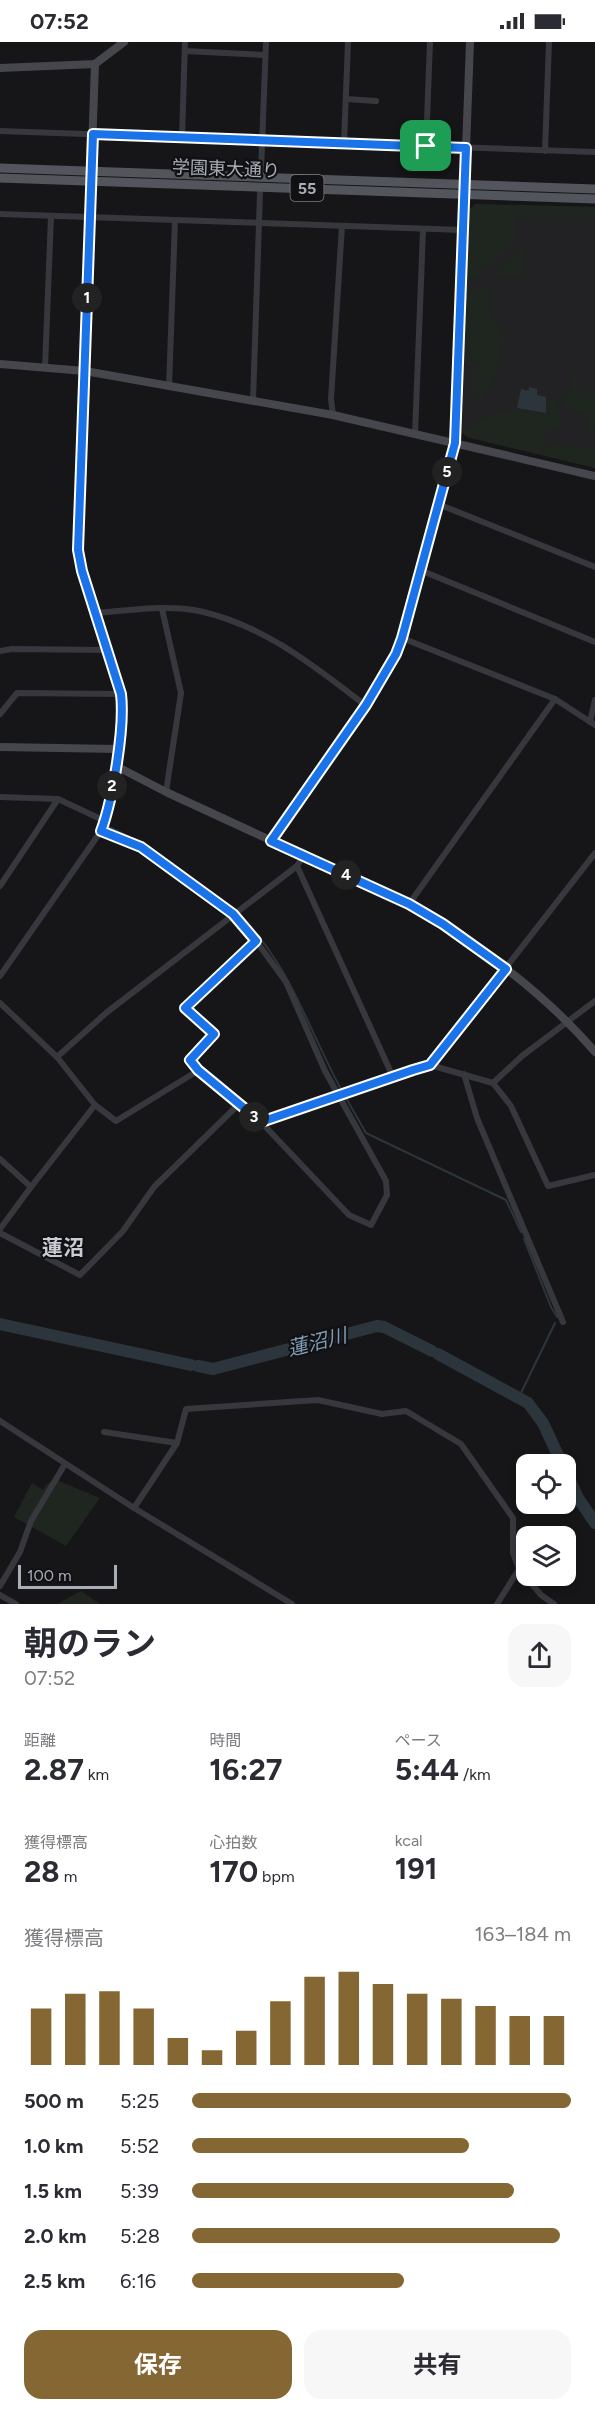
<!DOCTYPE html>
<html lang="ja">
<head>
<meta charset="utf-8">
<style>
	body { margin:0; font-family:Figtree,"Noto Sans JP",sans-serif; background:#f7f7f7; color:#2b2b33; height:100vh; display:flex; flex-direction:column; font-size:22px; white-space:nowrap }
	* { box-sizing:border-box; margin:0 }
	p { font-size:20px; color:#7c7c81 }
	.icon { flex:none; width:33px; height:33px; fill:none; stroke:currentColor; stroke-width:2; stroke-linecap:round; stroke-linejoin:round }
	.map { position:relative; height:1562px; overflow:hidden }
	.drawer { display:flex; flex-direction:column; background:#fff; flex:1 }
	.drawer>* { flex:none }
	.controls { position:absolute; left:516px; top:1412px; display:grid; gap:12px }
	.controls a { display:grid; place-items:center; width:60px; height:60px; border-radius:12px; background:#fff; box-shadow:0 3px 9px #0003; font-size:30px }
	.scale { position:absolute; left:18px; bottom:15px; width:99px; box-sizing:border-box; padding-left:6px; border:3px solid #a8adb8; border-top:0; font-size:16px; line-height:21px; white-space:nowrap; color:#a8adb8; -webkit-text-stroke:4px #111113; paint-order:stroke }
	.pin { position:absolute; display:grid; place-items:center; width:51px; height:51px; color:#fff; margin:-26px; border-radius:12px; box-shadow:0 3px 9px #0006 }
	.km { position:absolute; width:30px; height:30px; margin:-15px; border-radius:50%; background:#222; color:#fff; font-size:16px; line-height:30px; text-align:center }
	.round { display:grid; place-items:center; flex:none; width:63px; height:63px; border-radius:18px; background:#f7f7f7 }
	.summary { display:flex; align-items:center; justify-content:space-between; height:102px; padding:0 24px }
	h1 { font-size:33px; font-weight:700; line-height:45px }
	.metrics { display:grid; grid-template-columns:repeat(3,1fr); gap:9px; height:102px; padding:6px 24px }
	.metrics div { display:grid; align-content:center }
	.metrics b { font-size:30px; font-weight:700 }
	.metrics small { font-size:16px; font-weight:400 }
	.metrics p { font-size:16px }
	.chart { height:168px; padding:12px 24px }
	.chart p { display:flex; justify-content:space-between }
	.chart svg { width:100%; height:108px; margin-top:6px; stroke:#856733; stroke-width:6 }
	.cta { display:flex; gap:12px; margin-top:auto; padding:12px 24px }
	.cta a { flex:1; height:69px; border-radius:18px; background:#856733; color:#fff; font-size:24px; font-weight:700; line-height:69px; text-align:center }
	.cta a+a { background:#f7f7f7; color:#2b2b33 }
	ul { padding:0 24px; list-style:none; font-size:20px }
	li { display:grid; grid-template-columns:96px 72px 1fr; align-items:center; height:45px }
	li i { height:15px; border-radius:8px; background:#856733 }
	.status { display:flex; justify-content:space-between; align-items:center; height:42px; padding:0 30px; background:#fff; direction:ltr }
	.status svg { height:16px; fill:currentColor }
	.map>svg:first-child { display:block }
	.built { fill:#222225 }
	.green { fill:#1e261f }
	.water { fill:#2c353c }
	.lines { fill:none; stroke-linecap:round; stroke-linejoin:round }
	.stream { stroke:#2c353c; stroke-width:2 }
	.river { stroke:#2c353c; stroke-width:12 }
	.street { stroke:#37383d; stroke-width:6 }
	.secondary { stroke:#45474d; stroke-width:8 }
	.primary { stroke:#53555c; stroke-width:9 }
	.route-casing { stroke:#fff; stroke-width:12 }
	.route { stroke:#1a73e8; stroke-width:8 }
	.labels { text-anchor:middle; stroke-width:4.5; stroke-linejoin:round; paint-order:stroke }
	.shield { fill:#111113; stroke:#7b7e86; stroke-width:1.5 }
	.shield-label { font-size:16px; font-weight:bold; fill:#a8adb8 }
	.street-label { font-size:18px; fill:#a8adb8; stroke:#111113 }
	.water-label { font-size:20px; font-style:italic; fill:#7f9bb3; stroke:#111113 }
	.quarter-label { font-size:21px; font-weight:bold; fill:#c9ccd4; stroke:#111113 }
</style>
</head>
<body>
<div class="status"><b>07:52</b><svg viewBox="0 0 49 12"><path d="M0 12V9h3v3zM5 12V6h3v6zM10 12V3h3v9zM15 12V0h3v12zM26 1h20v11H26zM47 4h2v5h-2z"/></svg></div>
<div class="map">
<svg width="595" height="1562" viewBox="0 0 595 1562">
	<rect width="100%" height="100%" fill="#161618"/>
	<polygon class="built" points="475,162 595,165 595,426 467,395 462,390 468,169"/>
	<g class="green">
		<polygon points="475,162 595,165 595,177 514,174 514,203 477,236 466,237 468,169"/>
		<polygon points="520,207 526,207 523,234 492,237 491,234"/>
		<polygon points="466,247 489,247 489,267 505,295 493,342 478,361 471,351 473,319 464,318"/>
		<polygon points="572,334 579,335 578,346 595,348 595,390 589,389 586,372 565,365 560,352 569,351"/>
		<path d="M558,357l3,26 -18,9v6l25,6 27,1v21l-128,-31 -5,-5c39,-24 38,-25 84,-18l2,-14z"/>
		<polygon points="54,1437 100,1456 66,1504 14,1475 32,1441 43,1448 46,1443"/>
		<polygon points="81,1549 100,1562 57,1562"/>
	</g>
	<polygon class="water" points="529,345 537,347 537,353 546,355 546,371 517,366 521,347 529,349"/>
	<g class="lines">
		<g class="stream">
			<polyline points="107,784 144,802 234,868"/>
			<path d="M239,872c52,52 69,115 103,177"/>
			<polyline points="346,1056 366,1091 506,1158 521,1190"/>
			<polyline points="524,1197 551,1265 557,1275"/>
			<polyline points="519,1355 555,1281"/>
		</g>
		<g class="river">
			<polyline points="0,1282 191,1323"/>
			<polyline points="438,1312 528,1361 543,1381 562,1422"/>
			<polyline points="198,1324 213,1327 377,1284 384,1285 432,1309"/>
			<polyline points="566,1430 578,1456 595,1481"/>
		</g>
		<g class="street">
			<polyline points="185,9 265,13"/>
			<polyline points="346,57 376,59"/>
			<polyline points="0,89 595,110"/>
			<polyline points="182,96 185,0"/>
			<polyline points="344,101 348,0"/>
			<polyline points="426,104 430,0"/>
			<polyline points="545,109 549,0"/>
			<polyline points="261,129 266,0"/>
			<polyline points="0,172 463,188"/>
			<polyline points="45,326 51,174"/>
			<polyline points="169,345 175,179"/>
			<polyline points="253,359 260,151"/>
			<polyline points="333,373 331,357 342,184"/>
			<polyline points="415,393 423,188"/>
			<polyline points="438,462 595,525"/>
			<polyline points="420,528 595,600"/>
			<polyline points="162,567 181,651 166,750"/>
			<path d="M94,571c34,-2 72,-9 105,-2 65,14 115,55 166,94l12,-20"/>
			<polyline points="402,596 555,657 595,683"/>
			<polyline points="0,609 12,607 107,608"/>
			<polyline points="0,672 17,651 121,652"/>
			<polyline points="590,680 595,658"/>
			<polyline points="0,755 58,757 105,779"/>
			<polyline points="101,789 141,805 233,872 256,899 286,940 325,1029 386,1139 387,1153 371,1183 349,1173 261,1080"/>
			<polyline points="271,799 365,663"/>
			<polyline points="297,824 393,1035"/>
			<polyline points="0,844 58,757"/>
			<polyline points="409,862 555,657"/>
			<polyline points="0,934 101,789 116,724 117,707"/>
			<polyline points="0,961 57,1015 95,1063 31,1145"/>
			<polyline points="57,1015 106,971 297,824 303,814"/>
			<polyline points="430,1023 595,811"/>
			<polyline points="199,1028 190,1018 214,992 185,966 256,899"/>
			<polyline points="464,1032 477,1076 563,1280"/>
			<polyline points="493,1041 511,1064 548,1144 595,1133"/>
			<polyline points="95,1063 116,1079 199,1028 261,1080 430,1023 493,1041 522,1014 595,959"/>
			<polyline points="0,1117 31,1145 0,1187"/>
			<polyline points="0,1191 80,1233 123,1189 154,1145 238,1063"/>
			<polyline points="0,1379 134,1466 292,1562"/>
			<polyline points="104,1390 177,1401"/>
			<polyline points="134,1466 177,1401 186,1367 318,1358 382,1372 406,1369 461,1402 513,1476 513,1511 519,1527 541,1553 554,1562"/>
			<polyline points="0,1544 20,1510 31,1479 65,1422"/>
			<polyline points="0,1553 16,1562"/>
			<polyline points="497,1562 519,1527"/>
		</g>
		<g class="secondary">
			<polyline points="0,26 95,22 124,0"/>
			<polyline points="0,322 85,329 333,373 595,434"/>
			<polyline points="377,643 396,612 402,596 455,401 470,0"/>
			<polyline points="0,705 117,707 123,667 121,652 82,529 78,508 95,22"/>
			<path d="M116,724l50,26 243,112c69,40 134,87 186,148"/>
		</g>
		<g class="primary">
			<polyline points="0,126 595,147"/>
			<polyline points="0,136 595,157"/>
		</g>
	</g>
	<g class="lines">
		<g class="route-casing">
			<path id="route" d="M93,92l373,14 -11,295 -53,195 -6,16 -30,51 -95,136 138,63 34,20 63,45 -76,96 -17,5 -152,52 -63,-52 -8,-10 24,-26 -29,-26 71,-67 -23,-27 -92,-67 -40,-16c12,-32 24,-104 20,-137l-39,-123 -4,-21z"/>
		</g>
		<use href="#route" class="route"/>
	</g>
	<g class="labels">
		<rect class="shield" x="290.5" y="133" width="33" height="26" rx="4.5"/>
		<g class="shield-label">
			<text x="307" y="152">55</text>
		</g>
		<g class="street-label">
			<text transform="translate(226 127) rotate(2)" y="6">学園東大通り</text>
		</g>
		<g class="water-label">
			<text transform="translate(317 1300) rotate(-14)" y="7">蓮沼川</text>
		</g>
		<g class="quarter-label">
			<text x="63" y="1213">蓮沼</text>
		</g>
	</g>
</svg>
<div class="controls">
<a><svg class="icon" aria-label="locate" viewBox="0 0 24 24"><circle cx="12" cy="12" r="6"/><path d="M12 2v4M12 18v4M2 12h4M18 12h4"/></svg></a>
<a><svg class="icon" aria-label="layers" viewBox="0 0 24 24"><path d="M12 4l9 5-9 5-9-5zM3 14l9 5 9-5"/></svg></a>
</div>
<div class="scale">100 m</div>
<div class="pin" style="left:426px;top:104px;background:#1e9e55"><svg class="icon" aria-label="arrive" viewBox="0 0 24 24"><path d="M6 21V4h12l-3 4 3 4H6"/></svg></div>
<b class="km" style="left:87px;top:256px">1</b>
<b class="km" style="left:112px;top:744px">2</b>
<b class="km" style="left:254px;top:1075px">3</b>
<b class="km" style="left:346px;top:833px">4</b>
<b class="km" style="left:447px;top:430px">5</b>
</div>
<section class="drawer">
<div class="summary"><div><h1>朝のラン</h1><p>07:52</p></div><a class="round"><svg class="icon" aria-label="share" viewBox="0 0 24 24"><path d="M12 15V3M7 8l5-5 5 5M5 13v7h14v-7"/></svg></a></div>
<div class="metrics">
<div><p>距離</p><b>2.87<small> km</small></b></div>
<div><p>時間</p><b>16:27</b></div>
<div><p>ペース</p><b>5:44<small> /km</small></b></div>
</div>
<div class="metrics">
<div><p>獲得標高</p><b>28<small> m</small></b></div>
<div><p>心拍数</p><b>170<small> bpm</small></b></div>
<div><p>kcal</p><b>191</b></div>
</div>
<div class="chart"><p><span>獲得標高</span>163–184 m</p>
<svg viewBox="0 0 160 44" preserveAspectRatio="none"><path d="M5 44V21M15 44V15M25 44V14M35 44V21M45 44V33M55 44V38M65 44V30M75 44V18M85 44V8M95 44V6M105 44V11M115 44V15M125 44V17M135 44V20M145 44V24M155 44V24"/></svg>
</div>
<ul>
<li><b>500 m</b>5:25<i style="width:100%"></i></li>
<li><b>1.0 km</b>5:52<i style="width:73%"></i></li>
<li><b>1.5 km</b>5:39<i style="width:85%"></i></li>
<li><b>2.0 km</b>5:28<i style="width:97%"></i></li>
<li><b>2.5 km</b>6:16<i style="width:56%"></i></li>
</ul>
<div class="cta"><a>保存</a><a>共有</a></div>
</section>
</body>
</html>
